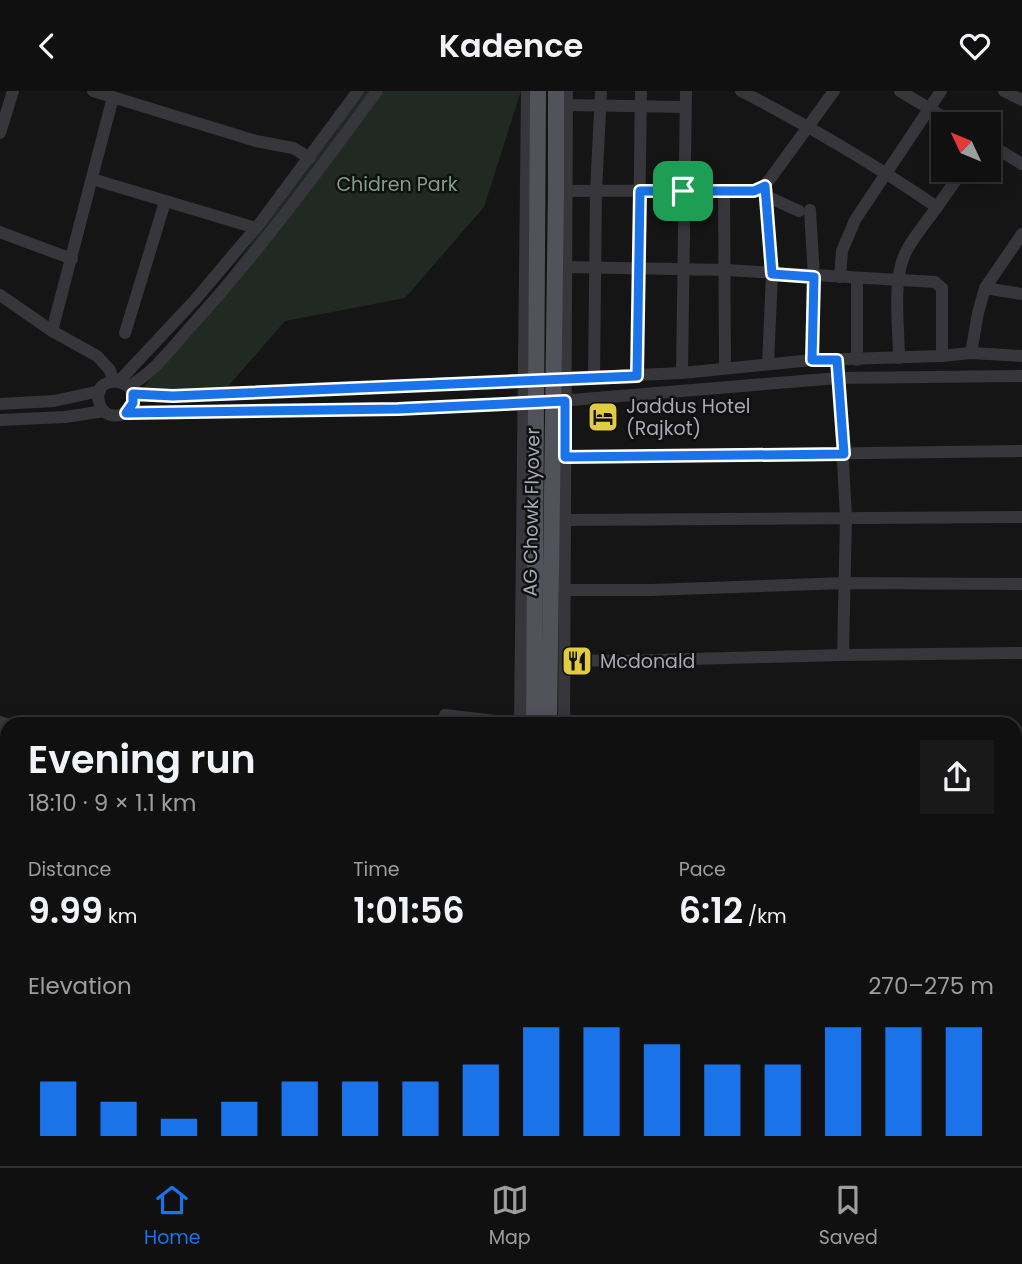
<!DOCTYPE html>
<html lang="en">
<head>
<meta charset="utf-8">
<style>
	body { margin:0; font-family:Poppins,sans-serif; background:#191919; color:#f1f3f6; height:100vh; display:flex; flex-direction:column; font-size:26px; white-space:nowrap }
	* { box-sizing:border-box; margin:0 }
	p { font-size:23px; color:#9c9d9f }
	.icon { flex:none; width:38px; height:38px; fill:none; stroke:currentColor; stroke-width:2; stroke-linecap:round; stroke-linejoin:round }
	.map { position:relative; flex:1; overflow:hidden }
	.sheet { position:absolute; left:0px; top:626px; width:1022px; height:450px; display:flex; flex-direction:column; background:#101010; border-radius:21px 21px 0 0; box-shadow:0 4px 18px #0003,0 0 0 2px #303030 }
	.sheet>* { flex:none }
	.needle { width:46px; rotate:314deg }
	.tools { position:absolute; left:931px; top:21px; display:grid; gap:14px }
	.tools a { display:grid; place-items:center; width:70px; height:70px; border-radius:0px; background:#101010; box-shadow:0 4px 18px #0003,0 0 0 2px #303030; font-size:35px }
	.pin { position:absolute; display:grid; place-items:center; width:60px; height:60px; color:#fff; margin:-30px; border-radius:14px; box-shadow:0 4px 10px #0006 }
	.round { display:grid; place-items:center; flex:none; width:74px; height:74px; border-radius:0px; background:#191919 }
	.overview { display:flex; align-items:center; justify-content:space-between; height:119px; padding:0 28px }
	h1 { font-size:38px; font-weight:600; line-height:52px }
	.stats { display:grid; grid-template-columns:repeat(3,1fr); gap:10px; height:119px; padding:7px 28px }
	.stats div { display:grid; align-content:center }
	.stats b { font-size:35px; font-weight:600 }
	.stats small { font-size:19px; font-weight:400 }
	.stats p { font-size:19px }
	.chart { height:196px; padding:14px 28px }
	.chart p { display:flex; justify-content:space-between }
	.chart svg { width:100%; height:126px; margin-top:7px; stroke:#1a73e8; stroke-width:6 }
	header { display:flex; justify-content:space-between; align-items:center; height:91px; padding:0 28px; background:#101010; font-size:32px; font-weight:600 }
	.dock { display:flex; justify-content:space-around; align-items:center; height:98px; border-top:2px solid #303030; background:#101010; font-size:19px; color:#9c9d9f }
	.dock a { display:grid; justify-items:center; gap:4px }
	.dock .active { color:#1a73e8 }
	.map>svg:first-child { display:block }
	.park { fill:#212923 }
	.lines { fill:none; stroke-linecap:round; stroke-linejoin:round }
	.minor { stroke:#36363b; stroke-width:12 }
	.major { stroke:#52535a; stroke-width:16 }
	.major-bridge { stroke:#52535a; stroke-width:16 }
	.route-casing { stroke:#fff; stroke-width:14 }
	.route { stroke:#1a73e8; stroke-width:9 }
	.labels { text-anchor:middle; stroke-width:5; stroke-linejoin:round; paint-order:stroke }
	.park-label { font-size:19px; fill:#819f89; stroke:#101011 }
	.poi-label { font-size:19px; fill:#a8a9b5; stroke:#101011; text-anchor:start }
	.street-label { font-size:19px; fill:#a8a9b5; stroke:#101011 }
</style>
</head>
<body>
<header><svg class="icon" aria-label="back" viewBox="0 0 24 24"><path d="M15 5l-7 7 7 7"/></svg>Kadence<svg class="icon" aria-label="heart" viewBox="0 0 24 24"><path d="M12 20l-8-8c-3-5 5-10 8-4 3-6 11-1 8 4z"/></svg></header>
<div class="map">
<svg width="1022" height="1075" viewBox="0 0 1022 1075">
	<rect width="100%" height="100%" fill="#151516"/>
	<polygon class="park" points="365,0 521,0 484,116 405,207 285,230 225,299 142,299"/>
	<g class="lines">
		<g class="minor">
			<polyline points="93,0 256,50 293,57 310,67"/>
			<path d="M741,0c68,35 133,73 196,116 -10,14 -21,27 -29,41 -17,28 -9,78 -9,110"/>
			<polyline points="900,0 955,33"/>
			<polyline points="1004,0 1022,9"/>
			<polyline points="567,14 684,16"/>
			<polyline points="0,42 13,0"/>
			<polyline points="989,53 1022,73"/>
			<polyline points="92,88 256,137"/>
			<polyline points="765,95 772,183 768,273"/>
			<polyline points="567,100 760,99 770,88 834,0"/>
			<polyline points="724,100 725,277"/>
			<polyline points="766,105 799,120"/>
			<polyline points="937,116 963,79"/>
			<polyline points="810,119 814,186 812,269"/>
			<polyline points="0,141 72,168"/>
			<polyline points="566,176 726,179 935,191 942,197 942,265"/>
			<polyline points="840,186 842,160 855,129 941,0"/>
			<polyline points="985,197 1022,143"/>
			<polyline points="0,204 52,240 97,265 110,279 113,290"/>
			<polyline points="52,240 113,6"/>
			<polyline points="125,242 165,111"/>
			<polyline points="971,262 978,222 985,197 1022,203"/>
			<polyline points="857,269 857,187"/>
			<polyline points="682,282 686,0"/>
			<polyline points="637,285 641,0"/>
			<polyline points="594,287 596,101 601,0"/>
			<polyline points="119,290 195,209 260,132 358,0"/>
			<path d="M129,295c26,-14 45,-41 65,-63 66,-73 125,-153 183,-232"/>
			<polyline points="133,303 173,305 682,282 812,269 942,265 971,262 1022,265"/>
			<polyline points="0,313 54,310 100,300"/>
			<path d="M126,322c30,-31 -35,-46 -27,-11 3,14 16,16 27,11l272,-4 125,-5 315,-26 184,-2"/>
			<polyline points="0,329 65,326 104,320"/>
			<polyline points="565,366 1022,360"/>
			<polyline points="565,429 1022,426"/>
			<polyline points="565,499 651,499 845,492 1022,493"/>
			<polyline points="843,564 1022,562"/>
			<polyline points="565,569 618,570 843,564 846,426 838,279"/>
			<polyline points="445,624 520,633"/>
			<polyline points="0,631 11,634"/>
			<polyline points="520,634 527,0"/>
			<polyline points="564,634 567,0"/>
			<polyline points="1015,869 1022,870"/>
			<polyline points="0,961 7,952"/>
			<polyline points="1015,1068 1022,1075"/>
			<polyline points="686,1069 696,1075"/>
			<polyline points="806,1069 813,1075"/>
			<polyline points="848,1069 856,1075"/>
			<polyline points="932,1069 941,1075"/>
			<polyline points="625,1075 628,1069"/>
			<polyline points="715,1075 718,1069"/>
		</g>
		<g class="major">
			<polyline points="434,1075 438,1069"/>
			<polyline points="455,1075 459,1069"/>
		</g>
		<g class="major-bridge">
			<polyline points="534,631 538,0"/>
			<polyline points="549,634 556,99 556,0"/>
		</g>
	</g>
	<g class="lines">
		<g class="route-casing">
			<polygon id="route" points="765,95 772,183 814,186 812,269 837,269 844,363 565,366 565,310 398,318 126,322 133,312 133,303 173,305 637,285 640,100 754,100"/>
		</g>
		<use href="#route" class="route"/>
	</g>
	<defs>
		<g id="hotel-square" transform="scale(1.575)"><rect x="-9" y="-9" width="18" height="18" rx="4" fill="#e1cd42" stroke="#101011"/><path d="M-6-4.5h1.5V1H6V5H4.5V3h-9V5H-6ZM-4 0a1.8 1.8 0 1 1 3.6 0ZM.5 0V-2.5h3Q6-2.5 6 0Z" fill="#111"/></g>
		<g id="restaurant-square" transform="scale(1.575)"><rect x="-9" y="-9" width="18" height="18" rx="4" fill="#e1cd42" stroke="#101011"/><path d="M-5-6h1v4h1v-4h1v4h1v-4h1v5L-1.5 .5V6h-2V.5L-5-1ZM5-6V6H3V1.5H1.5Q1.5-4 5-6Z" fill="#111"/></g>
	</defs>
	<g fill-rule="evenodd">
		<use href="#hotel-square" x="603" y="326"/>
		<use href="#restaurant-square" x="577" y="570"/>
	</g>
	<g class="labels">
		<g class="park-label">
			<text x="397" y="100">Chidren Park</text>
		</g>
		<g class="poi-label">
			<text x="626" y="322">Jaddus Hotel<tspan x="626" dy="22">(Rajkot)</tspan></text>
			<text x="600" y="577">Mcdonald</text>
		</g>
		<g class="street-label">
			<text transform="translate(531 421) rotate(-89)" y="7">AG Chowk Flyover</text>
		</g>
	</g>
</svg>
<div class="tools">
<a><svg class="needle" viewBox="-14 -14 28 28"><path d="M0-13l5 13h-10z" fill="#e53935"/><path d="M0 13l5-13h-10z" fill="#9c9d9f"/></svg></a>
</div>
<div class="pin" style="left:683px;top:100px;background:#1e9e55"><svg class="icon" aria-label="arrive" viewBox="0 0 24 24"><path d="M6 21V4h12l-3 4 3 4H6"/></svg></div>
<section class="sheet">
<div class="overview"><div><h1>Evening run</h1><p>18:10 · 9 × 1.1 km</p></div><a class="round"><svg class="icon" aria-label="share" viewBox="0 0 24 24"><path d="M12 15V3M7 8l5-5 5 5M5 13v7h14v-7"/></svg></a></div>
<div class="stats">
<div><p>Distance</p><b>9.99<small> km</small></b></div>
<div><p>Time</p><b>1:01:56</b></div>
<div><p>Pace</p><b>6:12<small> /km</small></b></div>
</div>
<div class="chart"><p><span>Elevation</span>270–275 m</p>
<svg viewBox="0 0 160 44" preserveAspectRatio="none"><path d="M5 44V25M15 44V32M25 44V38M35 44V32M45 44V25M55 44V25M65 44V25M75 44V19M85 44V6M95 44V6M105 44V12M115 44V19M125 44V19M135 44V6M145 44V6M155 44V6"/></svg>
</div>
</section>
</div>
<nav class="dock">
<a class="active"><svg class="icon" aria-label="home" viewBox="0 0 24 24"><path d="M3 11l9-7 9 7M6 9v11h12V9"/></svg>Home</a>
<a><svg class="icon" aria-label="map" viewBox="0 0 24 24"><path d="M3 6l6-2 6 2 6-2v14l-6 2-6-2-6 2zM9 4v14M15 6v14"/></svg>Map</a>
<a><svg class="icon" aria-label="saved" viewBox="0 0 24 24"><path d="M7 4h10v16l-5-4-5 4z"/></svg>Saved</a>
</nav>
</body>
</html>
